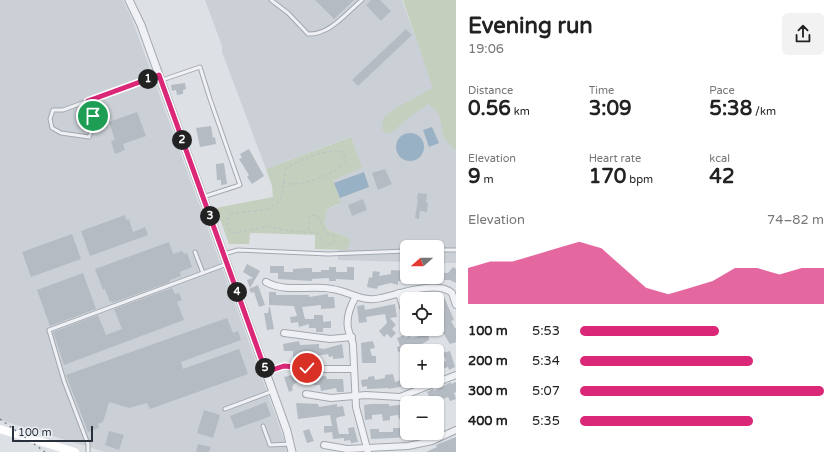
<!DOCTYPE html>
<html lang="en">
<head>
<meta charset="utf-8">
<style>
	body { margin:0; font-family:"Varela Round",sans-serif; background:#f2f2f2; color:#222; height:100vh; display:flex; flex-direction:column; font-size:15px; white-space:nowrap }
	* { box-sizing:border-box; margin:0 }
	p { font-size:13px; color:#767676 }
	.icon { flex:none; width:22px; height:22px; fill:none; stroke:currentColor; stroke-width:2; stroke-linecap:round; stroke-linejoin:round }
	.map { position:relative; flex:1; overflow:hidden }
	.details { display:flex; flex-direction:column; background:#fff; width:380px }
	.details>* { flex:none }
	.needle { width:26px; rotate:249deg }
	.tools { position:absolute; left:400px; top:240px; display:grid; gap:8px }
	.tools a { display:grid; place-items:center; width:44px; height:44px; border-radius:6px; background:#fff; box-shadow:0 1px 3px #0004; font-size:20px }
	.scale { position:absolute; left:12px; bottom:10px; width:81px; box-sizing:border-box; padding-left:4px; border:2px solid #27303b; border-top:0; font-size:11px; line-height:14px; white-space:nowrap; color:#27303b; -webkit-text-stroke:3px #ecf0f4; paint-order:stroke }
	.pin { position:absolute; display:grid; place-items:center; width:34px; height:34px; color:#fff; margin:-17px; border:2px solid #fff; border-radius:50%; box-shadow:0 1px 4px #0007 }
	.km { position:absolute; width:20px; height:20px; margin:-10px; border-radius:50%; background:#222; color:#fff; font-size:11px; line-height:20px; text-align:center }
	.round { display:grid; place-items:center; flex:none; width:42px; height:42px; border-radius:6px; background:#f2f2f2 }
	.summary { display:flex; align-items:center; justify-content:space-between; height:68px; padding:0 12px }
	h1 { font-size:22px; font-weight:800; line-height:30px }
	.figures { display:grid; grid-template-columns:repeat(3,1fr); gap:6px; height:68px; padding:4px 12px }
	.figures div { display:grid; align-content:center }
	.figures b { font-size:20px; font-weight:800 }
	.figures small { font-size:11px; font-weight:400 }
	.figures p { font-size:11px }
	.chart { height:112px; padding:8px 12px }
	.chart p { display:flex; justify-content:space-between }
	.chart svg { width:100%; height:72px; margin-top:4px; fill:#db2777; opacity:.7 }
	ul { padding:0 12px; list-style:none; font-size:13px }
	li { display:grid; grid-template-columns:64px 48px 1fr; align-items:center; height:30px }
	li i { height:10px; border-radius:5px; background:#db2777 }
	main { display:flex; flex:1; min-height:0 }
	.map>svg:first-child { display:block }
	.built { fill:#cbd0d7 }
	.green { fill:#c4cfbe }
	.water { fill:#99b1c4 }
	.building { fill:#b4bbc2 }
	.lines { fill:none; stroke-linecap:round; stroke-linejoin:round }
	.service-casing { stroke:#a3a8af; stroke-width:5 }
	.minor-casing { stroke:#a3a8af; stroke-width:8 }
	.tertiary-casing { stroke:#a3a8af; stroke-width:9 }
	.path { stroke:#bbbfc5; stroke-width:1; stroke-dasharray:3 3; stroke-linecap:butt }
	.service { stroke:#eff1f5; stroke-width:3 }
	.minor { stroke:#eff1f5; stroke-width:6 }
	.tertiary { stroke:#eff1f5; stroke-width:7 }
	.secondary { stroke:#fff; stroke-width:8 }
	.rail { stroke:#77828e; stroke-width:1.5; stroke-dasharray:2 4; stroke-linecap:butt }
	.route-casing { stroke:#fff; stroke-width:8 }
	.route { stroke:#db2777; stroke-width:5 }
</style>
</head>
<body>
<main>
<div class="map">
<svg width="456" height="452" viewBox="0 0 456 452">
	<rect width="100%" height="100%" fill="#dde1e6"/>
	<g class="built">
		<polygon points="0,0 123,0 132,19 287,447 286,452 105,452 0,420"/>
		<polygon points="205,0 402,0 434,88 456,135 456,263 437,263 437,247 407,247 407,262 338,260 338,250 347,250 349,238 328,230 324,223 325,214 327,209 338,205 333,180 350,137 266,169 222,52 222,46"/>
	</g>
	<g class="green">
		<polygon points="403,0 456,0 456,149 454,149 444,138 439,114 429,104 412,115 391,133 386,133 382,129 383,118 396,108 433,88"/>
		<polygon points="351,137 362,168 333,180 341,203 327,209 324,223 328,230 349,238 350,242 347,250 315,249 315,235 250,233 249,244 229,244 216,208 273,197 272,186 266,169"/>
	</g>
	<g class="water">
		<polygon points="432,127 439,143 429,147 423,130"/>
		<circle cx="410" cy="147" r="14"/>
		<polygon points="364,172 369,187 340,198 334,183"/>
	</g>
	<g class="building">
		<polygon points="315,0 354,0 334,19"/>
		<polygon points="371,0 380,0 391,11 381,21 366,5"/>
		<polygon points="406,29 412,35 358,86 352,80"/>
		<polygon points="185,83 186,89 183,90 183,94 177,95 176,90 172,91 171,85"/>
		<polygon points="137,112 146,136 123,144 125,150 115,154 111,141 115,140 109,122"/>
		<polygon points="211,126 213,138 215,137 216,144 200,147 196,128"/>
		<polygon points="249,149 264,176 252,184 247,177 249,175 239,159 242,158 240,154"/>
		<polygon points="224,163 227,184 221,185 221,180 217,180 216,164"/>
		<polygon points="385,169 392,184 378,190 372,173"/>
		<polygon points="418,193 427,194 426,202 428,203 427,212 420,211 419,219 415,218 418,199 417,199"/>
		<polygon points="363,199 367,210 352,216 348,205"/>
		<polygon points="125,215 126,220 129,219 133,232 145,227 148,235 90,256 81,231"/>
		<polygon points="72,234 81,259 31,277 22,252"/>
		<polygon points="169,242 173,254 182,251 184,254 187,253 192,267 180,272 181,276 170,280 170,282 112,303 112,301 110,302 105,289 103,290 95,269"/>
		<polygon points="247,264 260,271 250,288 247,280 253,278 243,272"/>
		<polygon points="270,266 284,266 284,272 293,272 293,269 307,268 312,268 312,272 321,272 321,270 329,270 329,267 336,267 336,272 347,272 347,267 354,267 354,280 336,279 336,281 329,281 329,278 312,279 312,281 278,279 278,273 270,273"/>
		<polygon points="453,267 456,269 456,283 450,280 437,280 437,273 448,273"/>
		<polygon points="391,270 407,271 407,277 414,277 414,282 398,281 398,285 391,283 378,286 377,289 367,287 369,277 372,278 373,271 380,272 379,276 391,274"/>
		<polygon points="83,273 96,309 50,326 37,290"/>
		<polygon points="258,285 265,305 259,307 254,292 251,293 249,289"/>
		<polygon points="172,288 175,294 179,293 182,300 177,302 184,320 64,365 53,332 98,315 106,335 122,329 114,309"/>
		<polygon points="269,292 276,292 276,295 309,295 309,297 328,294 328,297 334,297 335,308 321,309 321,305 302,307 305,319 314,319 314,315 323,315 323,322 331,321 331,328 323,328 323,332 316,332 316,328 309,328 309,324 299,327 298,322 291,323 290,317 297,316 294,306 269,305"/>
		<polygon points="444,297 454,320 451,321 455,328 456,328 456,342 450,344 437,323 437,319 442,317 437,305 437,300"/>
		<polygon points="395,304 397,317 390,318 396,325 392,329 396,333 391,338 387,334 384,337 379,331 387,323 385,314 366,317 367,322 359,323 357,306 364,305 365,310"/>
		<polygon points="269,307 270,307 274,329 267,330 264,313 268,313"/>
		<polygon points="227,318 233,333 238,331 241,340 181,362 183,369 239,349 248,374 150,409 147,403 129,408 109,402 103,422 98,424 99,428 88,432 66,375"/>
		<polygon points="428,334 429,340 422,344 423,348 407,351 402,354 401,351 398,352 397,347 400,346 397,338 404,335 405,338 410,336 411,338"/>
		<polygon points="299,341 300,345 319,344 319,348 324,349 342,344 344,358 333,359 333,356 329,357 328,354 311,357 311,352 299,353 300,357 293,358 293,351 284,351 283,344"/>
		<polygon points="373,341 375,348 370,349 372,356 376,356 376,363 362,363 361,343"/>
		<polygon points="450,351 455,367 449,370 448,367 437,371 437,364 446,361 443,353"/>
		<polygon points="300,373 302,381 293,384 294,386 292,386 293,390 289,392 284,377"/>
		<polygon points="393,374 395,382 407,378 407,381 415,382 400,387 388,389 388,388 367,389 367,386 362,387 361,380 368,379 368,377 374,376 375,380 385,378 385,375"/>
		<polygon points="326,376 327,379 343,379 344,392 337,392 336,388 321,391 320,385 313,385 313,377"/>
		<polygon points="451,382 451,384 456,382 456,392 454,393 456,399 450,401 448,397 438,401 439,403 432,403 427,392 433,389 434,391"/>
		<polygon points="266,402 271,416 235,429 230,416"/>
		<polygon points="296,403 318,404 319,407 337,404 337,407 343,406 345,416 338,417 336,419 339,434 349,434 348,428 354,427 358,442 351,443 350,440 344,441 344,438 333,439 332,432 324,433 324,426 332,426 330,415 298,419"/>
		<polygon points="371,404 389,404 389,406 407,404 407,418 399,419 398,415 390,416 390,420 383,421 382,414 372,415 372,419 365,420 364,405"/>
		<polygon points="204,410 220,415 213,438 197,433"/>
		<polygon points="393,428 400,428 400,432 407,431 407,433 425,434 412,439 411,437 371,439 370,429 379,429 379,432 393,432"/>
		<polygon points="309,429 314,441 307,443 303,431"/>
		<polygon points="109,431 124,435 119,450 105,445"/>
		<polygon points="456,437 456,452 426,452 437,447 436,445"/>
		<polygon points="198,444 211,447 209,452 196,452"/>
	</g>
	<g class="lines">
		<g class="service-casing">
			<g id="service">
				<path d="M271,0l17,13 20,21c22,1 38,-21 54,-34"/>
				<polyline points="162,80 200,67 210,99 240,185 203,197"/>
				<polyline points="88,101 96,122 89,137 61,133 52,128 50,119 53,110 63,110 159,75"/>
				<polyline points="437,250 456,250"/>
				<polyline points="195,252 203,273"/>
				<polyline points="224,254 238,250 328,254 407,251"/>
				<polyline points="225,409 273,391"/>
				<polyline points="263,426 270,445 290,444"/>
				<polyline points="88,452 88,444 64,381 49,330 227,264"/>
			</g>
		</g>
		<g class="minor-casing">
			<g id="minor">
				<path d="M266,282c20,11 44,3 66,7 17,2 30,14 49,9 18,-4 56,-18 71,-5l4,12"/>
				<polyline points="399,293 406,317 407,326"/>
				<path d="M355,298c-5,9 -9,19 -7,30 1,7 5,12 5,18l3,61 12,45"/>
				<polyline points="284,333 330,339 352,337"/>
				<polyline points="266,372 284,366 315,369 354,369"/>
				<polyline points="306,394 331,398 366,395 400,397 456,375"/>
				<polyline points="324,445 347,449 408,446 432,441 456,430"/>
			</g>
		</g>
		<g class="tertiary-casing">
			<polyline id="tertiary" points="129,0 141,25 287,431 292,452"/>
		</g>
		<g class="path">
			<path d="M283,183c16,5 54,-9 63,-22l-3,-9c-19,-4 -40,7 -57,16l-5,31c-11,15 -34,11 -50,15l-3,4 -1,6 3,8 5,1 32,-7 26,6h16"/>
			<polygon points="312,215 318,217 326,232 334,236 334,243 327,245 317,233 309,232 309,217"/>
		</g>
		<use href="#service" class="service"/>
		<use href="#minor" class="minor"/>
		<use href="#tertiary" class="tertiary"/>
		<polyline class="secondary" points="0,429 75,452"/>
		<polyline class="rail" points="0,419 45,452"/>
	</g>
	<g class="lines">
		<g class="route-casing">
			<polyline id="route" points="93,116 88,101 159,75 266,372 284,366 307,368"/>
		</g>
		<use href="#route" class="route"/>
	</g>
</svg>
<div class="tools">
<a><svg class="needle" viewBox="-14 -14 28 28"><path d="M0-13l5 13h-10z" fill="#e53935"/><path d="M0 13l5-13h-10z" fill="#767676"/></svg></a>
<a><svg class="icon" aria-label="locate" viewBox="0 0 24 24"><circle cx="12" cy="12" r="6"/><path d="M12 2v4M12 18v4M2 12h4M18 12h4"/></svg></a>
<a>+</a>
<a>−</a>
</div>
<div class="scale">100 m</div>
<div class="pin" style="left:93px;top:116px;background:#1e9e55"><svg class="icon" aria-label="arrive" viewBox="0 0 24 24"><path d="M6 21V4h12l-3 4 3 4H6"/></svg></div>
<div class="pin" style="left:307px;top:368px;background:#d93025"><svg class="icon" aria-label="check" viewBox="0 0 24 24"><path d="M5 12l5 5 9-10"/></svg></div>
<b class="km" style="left:148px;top:79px">1</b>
<b class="km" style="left:182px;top:140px">2</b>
<b class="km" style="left:210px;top:216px">3</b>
<b class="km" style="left:237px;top:292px">4</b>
<b class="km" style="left:265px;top:368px">5</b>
</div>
<section class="details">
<div class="summary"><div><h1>Evening run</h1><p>19:06</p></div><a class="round"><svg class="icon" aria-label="share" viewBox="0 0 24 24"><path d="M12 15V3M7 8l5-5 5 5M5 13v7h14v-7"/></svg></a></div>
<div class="figures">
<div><p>Distance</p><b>0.56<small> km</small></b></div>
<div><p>Time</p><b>3:09</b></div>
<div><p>Pace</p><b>5:38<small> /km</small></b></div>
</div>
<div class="figures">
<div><p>Elevation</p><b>9<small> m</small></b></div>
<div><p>Heart rate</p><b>170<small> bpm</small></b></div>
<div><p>kcal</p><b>42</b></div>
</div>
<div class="chart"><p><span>Elevation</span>74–82 m</p>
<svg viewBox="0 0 160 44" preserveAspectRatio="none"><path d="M0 44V22L10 18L20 18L30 14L40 10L50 6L60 10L70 22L80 34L90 38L100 34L110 30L120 22L130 22L140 26L150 22L160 22V44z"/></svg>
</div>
<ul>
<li><b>100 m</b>5:53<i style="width:57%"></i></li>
<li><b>200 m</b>5:34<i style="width:71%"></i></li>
<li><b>300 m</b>5:07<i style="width:100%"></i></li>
<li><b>400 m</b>5:35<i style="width:71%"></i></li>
</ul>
</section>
</main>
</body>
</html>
